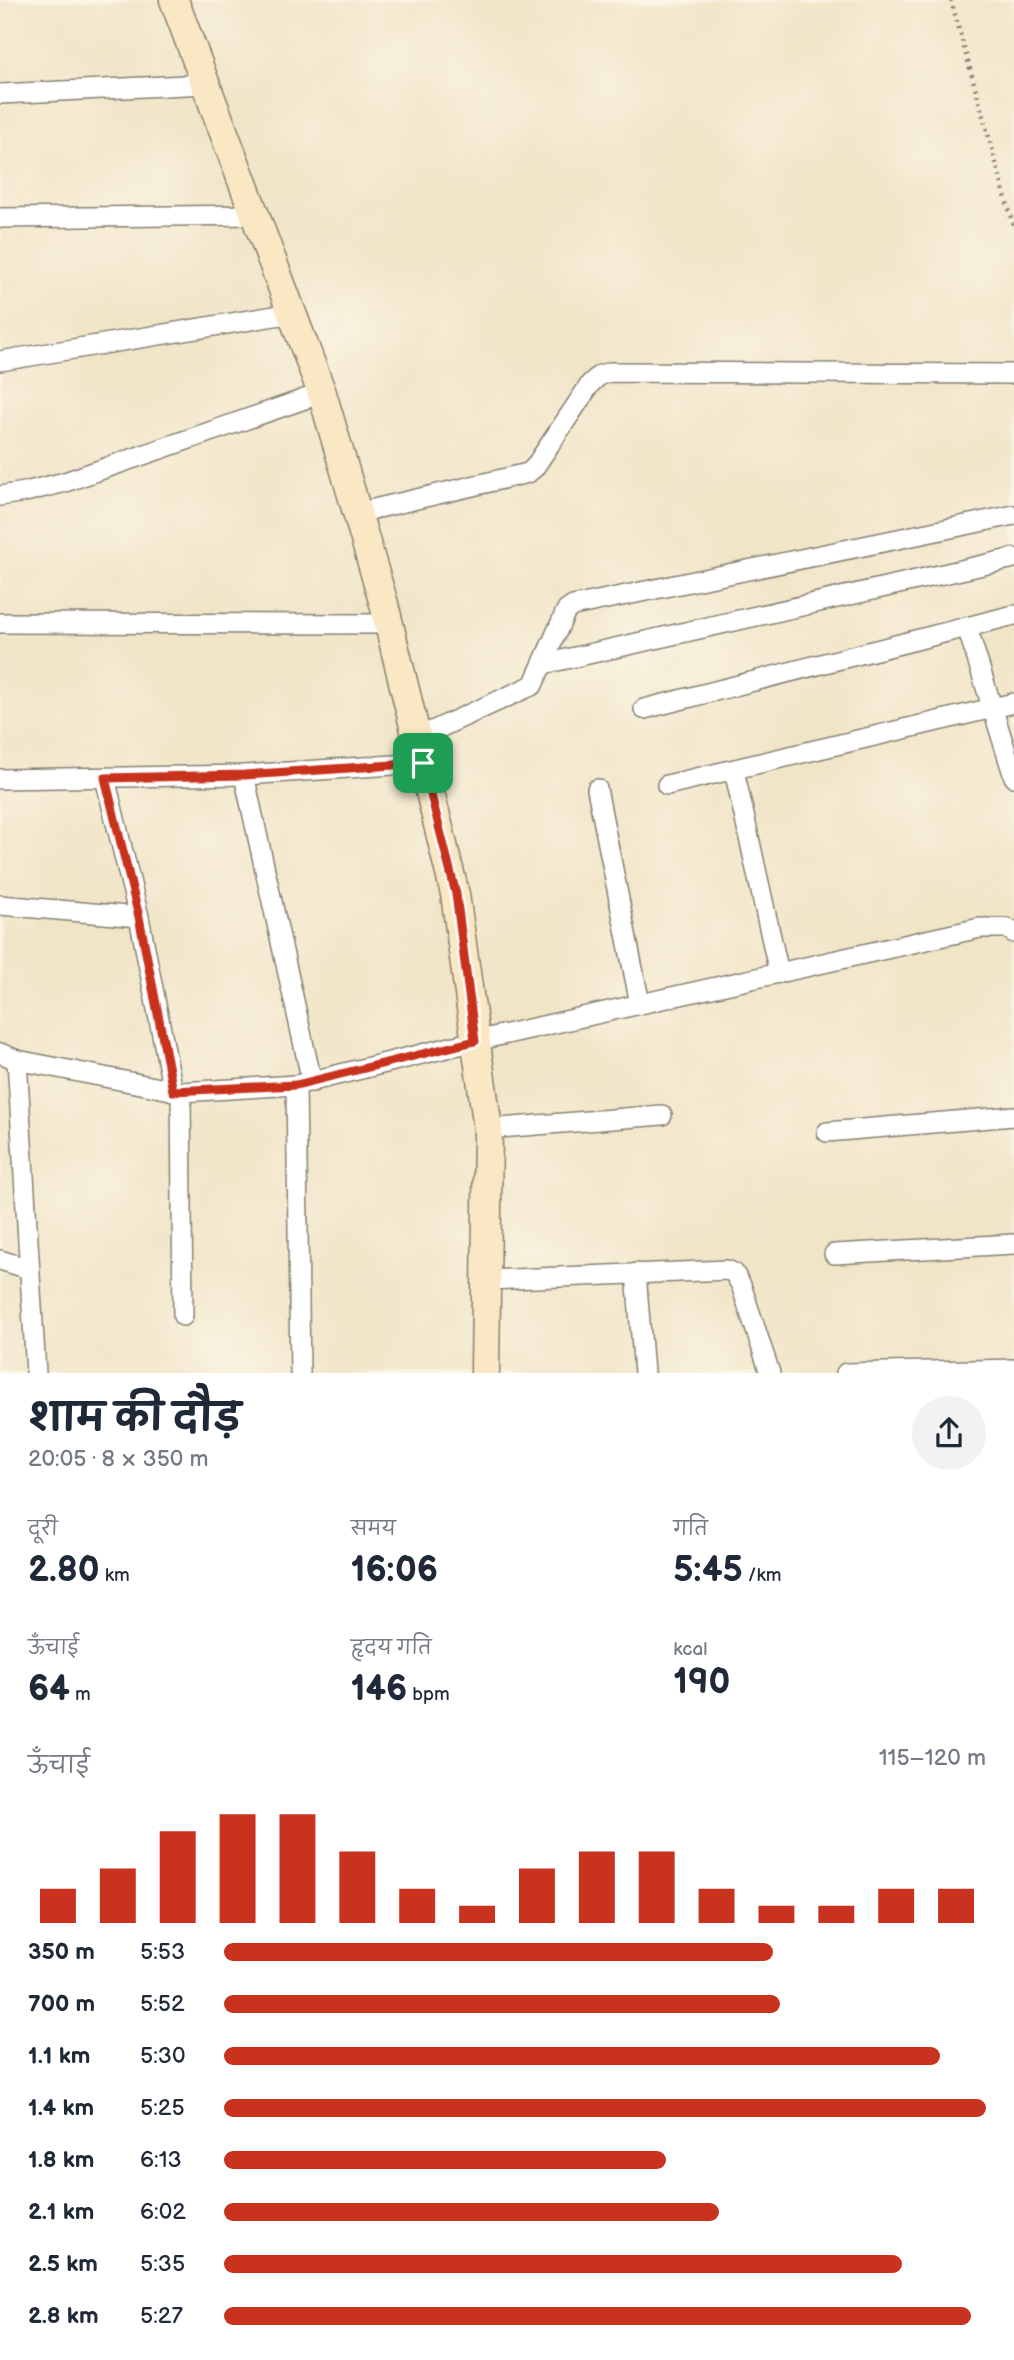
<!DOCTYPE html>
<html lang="hi">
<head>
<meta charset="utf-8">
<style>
	body { margin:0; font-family:"Balsamiq Sans","Playpen Sans Deva",sans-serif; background:#f2f2f3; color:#1f2937; height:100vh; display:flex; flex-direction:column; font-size:26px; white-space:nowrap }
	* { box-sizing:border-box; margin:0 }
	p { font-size:23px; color:#747a83 }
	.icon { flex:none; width:38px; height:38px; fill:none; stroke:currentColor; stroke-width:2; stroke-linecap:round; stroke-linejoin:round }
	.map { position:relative; height:1373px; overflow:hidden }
	.drawer { display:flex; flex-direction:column; background:#fff; flex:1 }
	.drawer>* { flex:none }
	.pin { position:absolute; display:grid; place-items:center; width:60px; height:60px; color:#fff; margin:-30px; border-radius:14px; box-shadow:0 4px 10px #0006 }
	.round { display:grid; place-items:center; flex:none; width:74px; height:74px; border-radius:37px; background:#f2f2f3 }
	.head { display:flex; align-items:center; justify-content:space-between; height:119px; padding:0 28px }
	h1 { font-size:38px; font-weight:700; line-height:52px }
	.metrics { display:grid; grid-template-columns:repeat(3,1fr); gap:10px; height:119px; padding:7px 28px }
	.metrics div { display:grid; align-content:center }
	.metrics b { font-size:35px; font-weight:700 }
	.metrics small { font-size:19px; font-weight:400 }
	.metrics p { font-size:19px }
	.chart { height:196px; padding:14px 28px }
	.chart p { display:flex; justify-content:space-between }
	.chart svg { width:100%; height:126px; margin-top:7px; stroke:#c8321e; stroke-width:6 }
	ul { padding:0 28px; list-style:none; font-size:23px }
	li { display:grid; grid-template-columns:112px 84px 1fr; align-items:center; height:52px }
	li i { height:18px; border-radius:9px; background:#c8321e }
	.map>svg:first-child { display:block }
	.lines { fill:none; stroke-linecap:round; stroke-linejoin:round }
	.minor-casing { stroke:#868072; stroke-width:22 }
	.secondary-casing { stroke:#868072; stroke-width:31 }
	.path { stroke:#868072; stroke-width:4.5; stroke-dasharray:2 5; stroke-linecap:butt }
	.minor { stroke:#fff; stroke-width:19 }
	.secondary { stroke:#fae7c3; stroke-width:28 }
	.route-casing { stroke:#fff; stroke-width:14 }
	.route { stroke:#c8321e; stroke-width:9 }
</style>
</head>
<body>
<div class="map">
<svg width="1014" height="1373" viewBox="0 0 1014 1373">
	<rect width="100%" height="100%" fill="#fcf5e5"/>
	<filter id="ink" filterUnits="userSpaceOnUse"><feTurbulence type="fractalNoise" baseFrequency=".0143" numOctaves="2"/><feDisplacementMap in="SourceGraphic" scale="14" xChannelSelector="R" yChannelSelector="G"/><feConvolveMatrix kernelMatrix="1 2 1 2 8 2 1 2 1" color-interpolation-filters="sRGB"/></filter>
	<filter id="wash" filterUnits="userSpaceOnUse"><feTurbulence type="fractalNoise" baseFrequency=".00686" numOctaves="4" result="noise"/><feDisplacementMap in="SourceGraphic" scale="28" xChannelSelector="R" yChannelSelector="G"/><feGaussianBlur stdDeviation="1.57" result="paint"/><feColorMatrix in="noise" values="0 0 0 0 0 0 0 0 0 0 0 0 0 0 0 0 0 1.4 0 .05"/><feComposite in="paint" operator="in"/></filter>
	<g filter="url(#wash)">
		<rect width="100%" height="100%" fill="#f1e5c8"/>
	</g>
	<g filter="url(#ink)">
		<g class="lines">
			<g class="minor-casing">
				<g id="minor">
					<polyline points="0,94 206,84"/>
					<polyline points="0,218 256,215"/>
					<polyline points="0,361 293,313"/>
					<polyline points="0,496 25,492 65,482 322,393"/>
					<polyline points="357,513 528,473 534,468 591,383 600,375 611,372 1014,374"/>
					<polyline points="0,623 389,624"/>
					<polyline points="967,627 1014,777"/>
					<polyline points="544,664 1014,558"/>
					<polyline points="644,709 1014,615"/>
					<polyline points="417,738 533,685 566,611 573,606 1014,515"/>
					<polyline points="734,770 779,973"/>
					<polyline points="244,775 312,1082"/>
					<polyline points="105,778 139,917 173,1091"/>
					<polyline points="0,779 244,775 423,763"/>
					<polyline points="667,785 1014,703"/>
					<polyline points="597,789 640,1004"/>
					<polyline points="0,905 139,917"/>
					<polyline points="0,1053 17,1060 181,1092 296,1085 475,1041 980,928 1007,928 1014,933"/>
					<polyline points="17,1060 36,1373"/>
					<polyline points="296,1085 300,1373"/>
					<polyline points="181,1092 183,1316"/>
					<polyline points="488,1129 662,1115"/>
					<polyline points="827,1132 1014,1116"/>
					<polyline points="834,1254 1014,1244"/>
					<polyline points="0,1260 29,1269"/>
					<polyline points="636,1273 644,1373"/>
					<polyline points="486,1280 727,1270 734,1273 741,1285 770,1373"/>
					<polyline points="846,1373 1014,1369"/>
				</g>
			</g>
			<g class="secondary-casing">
				<polyline id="secondary" points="174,0 322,393 384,604 455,894 488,1129 485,1373"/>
			</g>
			<polyline class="path" points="951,0 1014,228"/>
			<use href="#minor" class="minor"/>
			<use href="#secondary" class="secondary"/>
		</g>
	</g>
	<g class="lines" filter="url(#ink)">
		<g class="route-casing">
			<polygon id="route" points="423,763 456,894 475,1041 296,1085 173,1091 139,917 105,778 244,775"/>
		</g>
		<use href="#route" class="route"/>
	</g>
</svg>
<div class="pin" style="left:423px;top:763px;background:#1e9e55"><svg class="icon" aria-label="arrive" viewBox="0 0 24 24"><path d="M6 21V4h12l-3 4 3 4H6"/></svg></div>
</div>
<section class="drawer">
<div class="head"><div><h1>शाम की दौड़</h1><p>20:05 · 8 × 350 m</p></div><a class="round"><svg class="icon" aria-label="share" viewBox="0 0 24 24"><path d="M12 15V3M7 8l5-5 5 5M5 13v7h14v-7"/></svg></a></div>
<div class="metrics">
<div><p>दूरी</p><b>2.80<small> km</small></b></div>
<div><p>समय</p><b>16:06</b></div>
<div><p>गति</p><b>5:45<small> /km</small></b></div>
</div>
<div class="metrics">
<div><p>ऊँचाई</p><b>64<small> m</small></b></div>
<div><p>हृदय गति</p><b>146<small> bpm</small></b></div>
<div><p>kcal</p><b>190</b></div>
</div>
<div class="chart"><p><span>ऊँचाई</span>115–120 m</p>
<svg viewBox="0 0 160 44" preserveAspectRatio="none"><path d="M5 44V32M15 44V25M25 44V12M35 44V6M45 44V6M55 44V19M65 44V32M75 44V38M85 44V25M95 44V19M105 44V19M115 44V32M125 44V38M135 44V38M145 44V32M155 44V32"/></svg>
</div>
<ul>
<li><b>350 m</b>5:53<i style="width:72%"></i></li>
<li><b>700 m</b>5:52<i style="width:73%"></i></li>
<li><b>1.1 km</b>5:30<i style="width:94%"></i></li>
<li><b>1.4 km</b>5:25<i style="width:100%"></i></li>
<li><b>1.8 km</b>6:13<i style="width:58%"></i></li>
<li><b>2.1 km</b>6:02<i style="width:65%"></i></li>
<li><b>2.5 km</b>5:35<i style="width:89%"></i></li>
<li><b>2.8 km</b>5:27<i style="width:98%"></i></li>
</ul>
</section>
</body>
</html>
